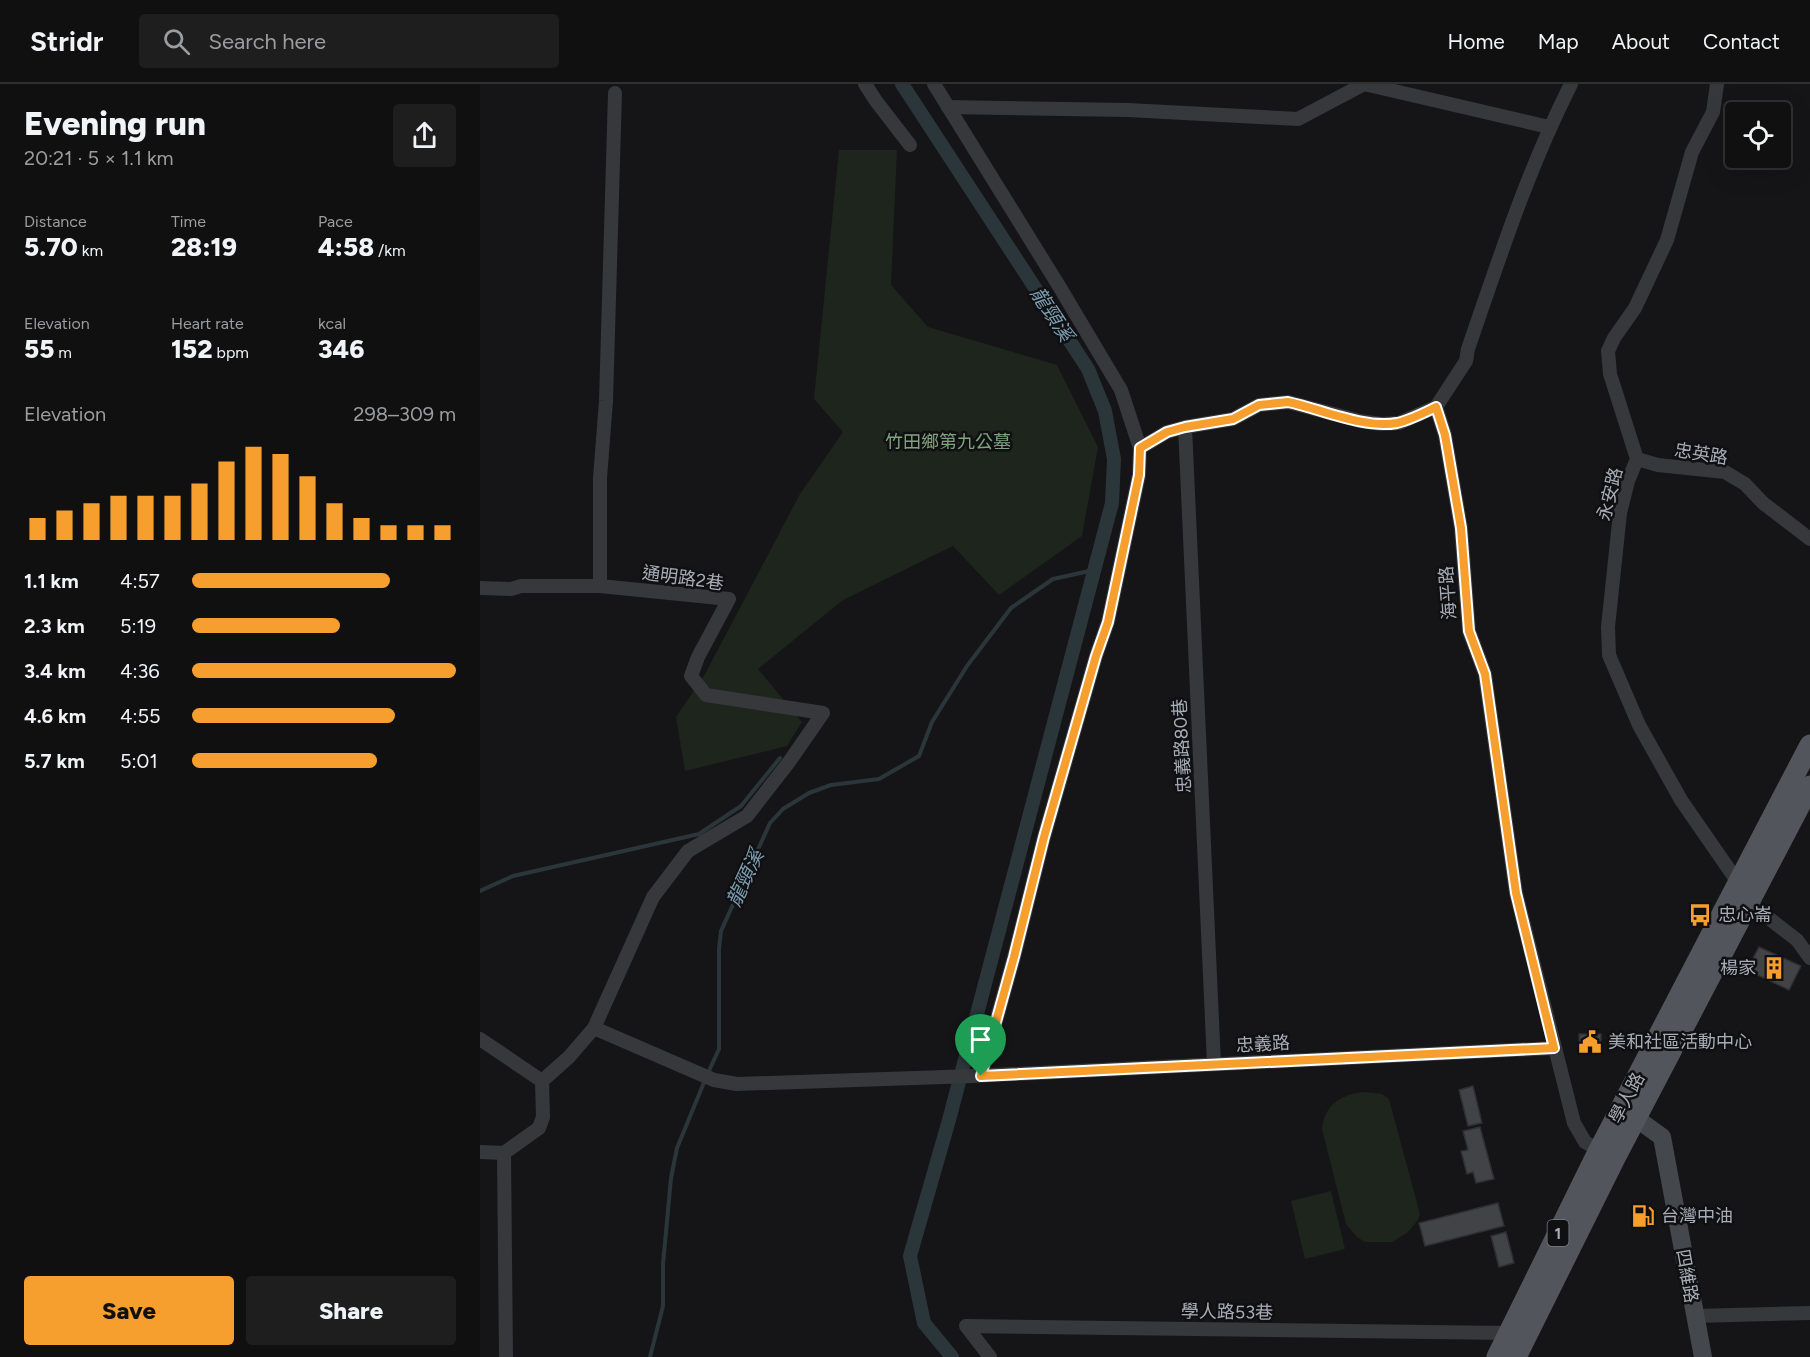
<!DOCTYPE html>
<html lang="en">
<head>
<meta charset="utf-8">
<style>
	body { margin:0; font-family:Figtree,"Noto Sans TC",sans-serif; background:#1e1e1f; color:#f1f3f6; height:100vh; display:flex; flex-direction:column; font-size:22px; white-space:nowrap }
	* { box-sizing:border-box; margin:0 }
	p { font-size:20px; color:#9c9d9f }
	.icon { flex:none; width:33px; height:33px; fill:none; stroke:currentColor; stroke-width:2; stroke-linecap:round; stroke-linejoin:round }
	.map { position:relative; flex:1; overflow:hidden }
	.drawer { display:flex; flex-direction:column; background:#101011; width:480px }
	.drawer>* { flex:none }
	.controls { position:absolute; left:1245px; top:18px; display:grid; gap:12px }
	.controls a { display:grid; place-items:center; width:66px; height:66px; border-radius:6px; background:#101011; box-shadow:0 6px 24px #0002,0 0 0 2px #303031; font-size:30px }
	.pin { position:absolute; display:grid; place-items:center; width:51px; height:51px; color:#fff; margin:-62px -26px; border-radius:50% 50% 50% 0; rotate:-45deg; box-shadow:0 0 6px #0007 }
	.pin .icon { rotate:45deg }
	.round { display:grid; place-items:center; flex:none; width:63px; height:63px; border-radius:6px; background:#1e1e1f }
	.summary { display:flex; align-items:center; justify-content:space-between; height:102px; padding:0 24px }
	h1 { font-size:33px; font-weight:800; line-height:45px }
	.figures { display:grid; grid-template-columns:repeat(3,1fr); gap:9px; height:102px; padding:6px 24px }
	.figures div { display:grid; align-content:center }
	.figures b { font-size:26px; font-weight:800 }
	.figures small { font-size:16px; font-weight:400 }
	.figures p { font-size:16px }
	.chart { height:168px; padding:12px 24px }
	.chart p { display:flex; justify-content:space-between }
	.chart svg { width:100%; height:108px; margin-top:6px; stroke:#f69f2e; stroke-width:6 }
	.action { display:flex; gap:12px; margin-top:auto; padding:12px 24px }
	.action a { flex:1; height:69px; border-radius:6px; background:#f69f2e; color:#111; font-size:24px; font-weight:800; line-height:69px; text-align:center }
	.action a+a { background:#1e1e1f; color:#f1f3f6 }
	ul { padding:0 24px; list-style:none; font-size:20px }
	li { display:grid; grid-template-columns:96px 72px 1fr; align-items:center; height:45px }
	li i { height:15px; border-radius:8px; background:#f69f2e }
	header { display:flex; align-items:center; gap:36px; box-sizing:border-box; height:84px; padding:0 30px; background:#101011; border-bottom:2px solid #303031 }
	header strong { font-size:28px }
	nav { display:flex; gap:33px; margin-inline-start:auto; font-size:21px }
	.search { width:420px; height:54px; background:#1e1e1f; display:flex; align-items:center; gap:15px; box-sizing:border-box; padding:0 21px; border-radius:6px; color:#9c9d9f; font-size:22px }
	main { display:flex; flex:1; min-height:0 }
	.map>svg:first-child { display:block }
	.green { fill:#1d251d }
	.lines { fill:none; stroke-linecap:round; stroke-linejoin:round }
	.stream { stroke:#2b363b; stroke-width:4 }
	.canal { stroke:#2b363b; stroke-width:14 }
	.building { fill:#414347; stroke:#2f2f33; stroke-width:1.5 }
	.street { stroke:#36383c; stroke-width:14 }
	.secondary { stroke:#44474c; stroke-width:18 }
	.primary { stroke:#52555b; stroke-width:21 }
	.route-casing { stroke:#fff; stroke-width:12 }
	.route { stroke:#f69f2e; stroke-width:8 }
	.labels { text-anchor:middle; stroke-width:5; stroke-linejoin:round; paint-order:stroke }
	.shield { fill:#101012; stroke:#7a7e86; stroke-width:1.5 }
	.shield-label { font-size:16px; font-weight:bold; fill:#a7adb7 }
	.park-label { font-size:18px; fill:#7ea37d; stroke:#101012 }
	.street-label { font-size:18px; fill:#a7adb7; stroke:#101012 }
	.poi-label { font-size:18px; fill:#a7adb7; stroke:#101012; text-anchor:start }
	.water-label { font-size:20px; font-style:italic; fill:#7d9fb3; stroke:#101012 }
</style>
</head>
<body>
<header>
<strong>Stridr</strong>
<div class="search"><svg class="icon" aria-label="search" viewBox="0 0 24 24"><circle cx="10" cy="10" r="6"/><path d="M15 15l6 6"/></svg>Search here</div>
<nav><a>Home</a><a>Map</a><a>About</a><a>Contact</a></nav>
</header>
<main>
<section class="drawer">
<div class="summary"><div><h1>Evening run</h1><p>20:21 · 5 × 1.1 km</p></div><a class="round"><svg class="icon" aria-label="share" viewBox="0 0 24 24"><path d="M12 15V3M7 8l5-5 5 5M5 13v7h14v-7"/></svg></a></div>
<div class="figures">
<div><p>Distance</p><b>5.70<small> km</small></b></div>
<div><p>Time</p><b>28:19</b></div>
<div><p>Pace</p><b>4:58<small> /km</small></b></div>
</div>
<div class="figures">
<div><p>Elevation</p><b>55<small> m</small></b></div>
<div><p>Heart rate</p><b>152<small> bpm</small></b></div>
<div><p>kcal</p><b>346</b></div>
</div>
<div class="chart"><p><span>Elevation</span>298–309 m</p>
<svg viewBox="0 0 160 44" preserveAspectRatio="none"><path d="M5 44V35M15 44V32M25 44V29M35 44V26M45 44V26M55 44V26M65 44V21M75 44V12M85 44V6M95 44V9M105 44V18M115 44V29M125 44V35M135 44V38M145 44V38M155 44V38"/></svg>
</div>
<ul>
<li><b>1.1 km</b>4:57<i style="width:75%"></i></li>
<li><b>2.3 km</b>5:19<i style="width:56%"></i></li>
<li><b>3.4 km</b>4:36<i style="width:100%"></i></li>
<li><b>4.6 km</b>4:55<i style="width:77%"></i></li>
<li><b>5.7 km</b>5:01<i style="width:70%"></i></li>
</ul>
<div class="action"><a>Save</a><a>Share</a></div>
</section>
<div class="map">
<svg width="1330" height="1273" viewBox="0 0 1330 1273">
	<rect width="100%" height="100%" fill="#151517"/>
	<g class="green">
		<polygon points="359,66 417,66 411,201 448,243 577,281 618,363 602,452 519,511 473,462 363,516 278,585 322,638 307,662 205,687 196,633 225,590 320,410 363,348 334,315"/>
		<path d="M882,1008l20,2 7,5 31,115 -2,6 -10,12 -16,10h-27l-8,-5 -11,-13 -24,-95c2,-23 18,-34 40,-37z"/>
		<polygon points="851,1107 865,1165 825,1175 811,1117"/>
	</g>
	<g class="lines">
		<g class="stream">
			<polyline points="0,807 33,792 219,750 261,722 300,674"/>
			<polyline points="228,989 239,965 239,865 241,847 290,739 303,725 329,709 351,701 399,695 439,672 452,638 487,582 531,524 573,495 614,486"/>
			<polyline points="170,1273 183,1222 183,1180 191,1094 197,1064 225,996"/>
		</g>
		<polyline class="canal" points="422,0 608,285 625,327 634,375 632,419 469,1036 430,1172 444,1239 472,1273"/>
	</g>
	<g class="building">
		<polygon points="1279,863 1321,882 1309,906 1267,886"/>
		<rect x="1099" y="950" width="22" height="16"/>
		<polygon points="993,1002 1002,1039 988,1042 979,1006"/>
		<polygon points="1000,1043 1014,1095 996,1099 993,1088 987,1090 981,1067 988,1066 983,1047"/>
		<polygon points="1018,1119 1024,1142 945,1162 939,1139"/>
		<polygon points="1026,1148 1034,1179 1019,1183 1011,1152"/>
	</g>
	<g class="lines">
		<g class="street">
			<polyline points="385,0 396,17 430,61"/>
			<polyline points="454,0 579,202 641,306 660,364 659,391 628,538 616,572 564,753 534,873 501,991"/>
			<polyline points="884,0 1069,43"/>
			<path d="M1091,0c-43,85 -72,175 -103,265l-2,12 -30,46 9,28 16,93 8,103 16,43 31,219 58,230 11,19 21,12"/>
			<polyline points="1237,0 1233,28 1212,68 1187,156 1155,224 1134,254 1128,267 1130,290 1157,375 1148,397 1140,429 1128,543 1129,571 1159,641 1201,716 1257,797 1269,819 1317,856 1330,874"/>
			<polyline points="468,23 648,26 818,35 884,0"/>
			<polyline points="705,343 734,980"/>
			<polyline points="660,364 687,348 705,343 753,335 779,321 808,318 880,337 901,340 919,339 956,323"/>
			<polyline points="1157,375 1178,381 1245,388 1265,400 1283,419 1330,455"/>
			<polyline points="120,502 120,394 126,317 135,9"/>
			<polyline points="0,504 31,505 41,502 120,502 249,515 218,573 211,592 226,611 343,629 309,678 267,732 208,767 173,813 114,944"/>
			<polyline points="0,955 62,997"/>
			<polyline points="62,997 89,973 114,944 234,996 257,1000 493,992 1074,964"/>
			<polyline points="0,1068 24,1069 59,1044 63,1033 62,997"/>
			<polyline points="24,1069 26,1273"/>
			<polyline points="1214,1232 1330,1229"/>
			<polyline points="510,1273 486,1242 1029,1249 1035,1251"/>
		</g>
		<polyline class="secondary" points="1146,1027 1182,1053 1223,1273"/>
		<g class="primary">
			<polyline points="1017,1273 1119,1066 1330,661"/>
			<polyline points="1036,1273 1135,1074 1330,702"/>
		</g>
	</g>
	<g class="lines">
		<g class="route-casing">
			<path id="route" d="M808,318c33,7 76,27 109,21 13,-3 27,-10 39,-16l9,28 16,93 8,103 16,43 31,219 38,155 -573,28 33,-119 30,-120 52,-181 12,-34 31,-147 1,-27 27,-16 18,-5 48,-8 26,-14z"/>
		</g>
		<use href="#route" class="route"/>
	</g>
	<defs>
		<g id="bus-bare" transform="scale(1.8)"><path d="M-5-6H5V4H4V6H2V4H-2V6H-4V4H-5ZM-3.5-4V0h7V-4ZM-3.5 1.2v1.5H-2V1.2ZM2 1.2v1.5H3.5V1.2Z" fill="#f69f2e" stroke="#101012" stroke-width="2.5" paint-order="stroke"/></g>
		<g id="building-bare" transform="scale(1.8)"><path d="M-4-6H4V6H1V3H-1V6H-4ZM-2.5-4.3h1.7v1.8h-1.7ZM.8-4.3h1.7v1.8H.8ZM-2.5-1h1.7V.8h-1.7ZM.8-1h1.7V.8H.8Z" fill="#f69f2e" stroke="#101012" stroke-width="2.5" paint-order="stroke"/></g>
		<g id="civic-bare" transform="scale(1.8)"><path d="M-.6-6.5H3V-4.5H.6V-3L4-1V1h2V6H-6V1h2V-1L-.6-3ZM-1.2 2.5V6h2.4V2.5Z" fill="#f69f2e" stroke="#101012" stroke-width="2.5" paint-order="stroke"/></g>
		<g id="fuel-bare" transform="scale(1.8)"><path d="M-5.5-6h7V0h2V4h1.3V-2.5L3-4.5l.8-.8L6-3V5H2.5V1h-1V6h-7ZM-4.2-4.7v3.2H.2V-4.7Z" fill="#f69f2e" stroke="#101012" stroke-width="2.5" paint-order="stroke"/></g>
	</defs>
	<g fill-rule="evenodd">
		<use href="#bus-bare" x="1220" y="831"/>
		<use href="#building-bare" x="1294" y="884"/>
		<use href="#civic-bare" x="1110" y="958"/>
		<use href="#fuel-bare" x="1163" y="1132"/>
	</g>
	<g class="labels">
		<rect class="shield" x="1067.5" y="1136" width="21" height="26" rx="4.5"/>
		<g class="shield-label">
			<text x="1078" y="1155">1</text>
		</g>
		<g class="park-label">
			<text x="468" y="364">竹田鄉第九公墓</text>
		</g>
		<g class="street-label">
			<text transform="translate(1221 370) rotate(9)" y="6">忠英路</text>
			<text transform="translate(1130 410) rotate(-76)" y="6">永安路</text>
			<text transform="translate(203 494) rotate(8)" y="6">通明路2巷</text>
			<text transform="translate(968 509) rotate(-94)" y="6">海平路</text>
			<text transform="translate(702 662) rotate(-93)" y="6">忠義路80巷</text>
			<text transform="translate(783 960) rotate(-3)" y="6">忠義路</text>
			<text transform="translate(1147 1014) rotate(-62)" y="6">學人路</text>
			<text transform="translate(1207 1192) rotate(80)" y="6">四維路</text>
			<text transform="translate(747 1228) rotate(1)" y="6">學人路53巷</text>
		</g>
		<g class="poi-label">
			<text x="1238" y="837">忠心崙</text>
			<text x="1276" y="890" text-anchor="end">楊家</text>
			<text x="1128" y="964">美和社區活動中心</text>
			<text x="1181" y="1138">台灣中油</text>
		</g>
		<g class="water-label">
			<text transform="translate(572 230) rotate(57)" y="7">龍頸溪</text>
			<text transform="translate(265 794) rotate(-65)" y="7">龍頸溪</text>
		</g>
	</g>
</svg>
<div class="controls">
<a><svg class="icon" aria-label="locate" viewBox="0 0 24 24"><circle cx="12" cy="12" r="6"/><path d="M12 2v4M12 18v4M2 12h4M18 12h4"/></svg></a>
</div>
<div class="pin" style="left:501px;top:992px;background:#1e9e55"><svg class="icon" aria-label="arrive" viewBox="0 0 24 24"><path d="M6 21V4h12l-3 4 3 4H6"/></svg></div>
</div>
</main>
</body>
</html>
